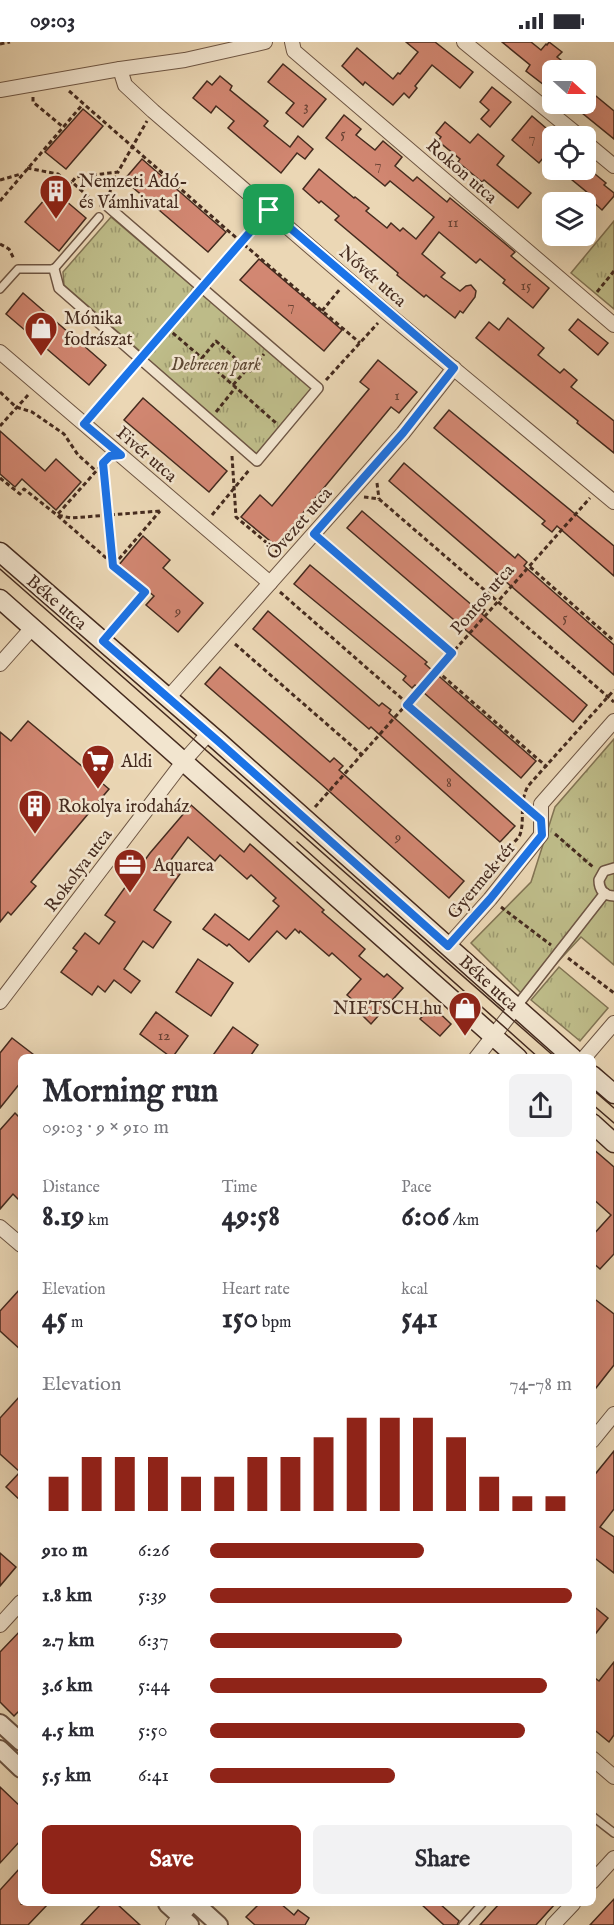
<!DOCTYPE html>
<html lang="en">
<head>
<meta charset="utf-8">
<style>
	body { margin:0; font-family:"IM FELL English",serif; background:#f2f2f3; color:#2b2b33; height:100vh; display:flex; flex-direction:column; font-size:22px; white-space:nowrap }
	* { box-sizing:border-box; margin:0 }
	p { font-size:20px; color:#7c7c81 }
	.icon { flex:none; width:33px; height:33px; fill:none; stroke:currentColor; stroke-width:2; stroke-linecap:round; stroke-linejoin:round }
	.map { position:relative; flex:1; overflow:hidden }
	.panel { position:absolute; left:18px; top:1012px; width:578px; height:852px; display:flex; flex-direction:column; background:#fff; border-radius:9px; box-shadow:0 6px 24px #0002 }
	.panel>* { flex:none }
	.needle { width:39px; rotate:111deg }
	.controls { position:absolute; left:542px; top:18px; display:grid; gap:12px }
	.controls a { display:grid; place-items:center; width:54px; height:54px; border-radius:9px; background:#fff; box-shadow:0 6px 24px #0002; font-size:30px }
	.pin { position:absolute; display:grid; place-items:center; width:51px; height:51px; color:#fff; margin:-26px; border-radius:12px; box-shadow:0 3px 9px #0006 }
	.round { display:grid; place-items:center; flex:none; width:63px; height:63px; border-radius:9px; background:#f2f2f3 }
	.head { display:flex; align-items:center; justify-content:space-between; height:102px; padding:0 24px }
	h1 { font-size:33px; font-weight:700; line-height:45px }
	.stats { display:grid; grid-template-columns:repeat(3,1fr); gap:9px; height:102px; padding:6px 24px }
	.stats div { display:grid; align-content:center }
	.stats b { font-size:30px; font-weight:700 }
	.stats small { font-size:16px; font-weight:400 }
	.stats p { font-size:16px }
	.chart { height:168px; padding:12px 24px }
	.chart p { display:flex; justify-content:space-between }
	.chart svg { width:100%; height:108px; margin-top:6px; stroke:#8f2418; stroke-width:6 }
	.cta { display:flex; gap:12px; margin-top:auto; padding:12px 24px }
	.cta a { flex:1; height:69px; border-radius:9px; background:#8f2418; color:#fff; font-size:24px; font-weight:700; line-height:69px; text-align:center }
	.cta a+a { background:#f2f2f3; color:#2b2b33 }
	ul { padding:0 24px; list-style:none; font-size:20px }
	li { display:grid; grid-template-columns:96px 72px 1fr; align-items:center; height:45px }
	li i { height:15px; border-radius:8px; background:#8f2418 }
	.status { display:flex; justify-content:space-between; align-items:center; height:42px; padding:0 30px; background:#fff; direction:ltr }
	.status svg { height:16px; fill:currentColor }
	.map>svg:first-child { display:block }
	.park { fill:url(#park-tufts); stroke:#827454; stroke-width:1.5 }
	.building { fill:#d28772; stroke:#452b1f; stroke-width:1.5 }
	.lines { fill:none; stroke-linecap:round; stroke-linejoin:round }
	.service-casing { stroke:#6e5644; stroke-width:10 }
	.pedestrian-casing { stroke:#6e5644; stroke-width:12 }
	.minor-casing { stroke:#6e5644; stroke-width:16 }
	.tertiary-casing { stroke:#6e5644; stroke-width:20 }
	.secondary-casing { stroke:#452b1f; stroke-width:21 }
	.path { stroke:#452b1f; stroke-width:3; stroke-dasharray:4.5 3; stroke-linecap:butt }
	.service { stroke:#f2e5cf; stroke-width:7 }
	.pedestrian { stroke:#f2e5cf; stroke-width:9 }
	.minor { stroke:#f2e5cf; stroke-width:14 }
	.tertiary { stroke:#f2e5cf; stroke-width:16 }
	.secondary { stroke:#f2e5cf; stroke-width:18 }
	.tram { stroke:#452b1f; stroke-width:1.5 }
	.route-casing { stroke:#fff; stroke-width:12 }
	.route { stroke:#1a73e8; stroke-width:8 }
	.labels { text-anchor:middle; stroke-width:5; stroke-linejoin:round; paint-order:stroke }
	.number-label { font-size:15px; fill:#684234 }
	.street-label { font-size:18px; fill:#452b1f; stroke:#f2e5cf }
	.poi-label { font-size:18px; fill:#452b1f; stroke:#f2e5cf; text-anchor:start }
	.park-label { font-size:18px; font-style:italic; fill:#5d4834; stroke:#f2e5cf }
</style>
</head>
<body>
<div class="status"><b>09:03</b><svg viewBox="0 0 49 12"><path d="M0 12V9h3v3zM5 12V6h3v6zM10 12V3h3v9zM15 12V0h3v12zM26 1h20v11H26zM47 4h2v5h-2z"/></svg></div>
<div class="map">
<svg width="614" height="1883" viewBox="0 0 614 1883">
	<defs>
		<pattern id="park-tufts" width="24" height="20" patternUnits="userSpaceOnUse" patternTransform="scale(1.5)"><rect width="24" height="20" fill="#bebc89"/><path d="M3 7l-1-3M5 7V3M7 7l1-3M15 17l-1-3M17 17v-4M19 17l1-3" fill="none" stroke="#9c996f"/></pattern>
	</defs>
	<rect width="100%" height="100%" fill="#ebd7b5"/>
	<filter id="stains"><feTurbulence type="fractalNoise" baseFrequency=".00333" numOctaves="4"/><feColorMatrix values="0 0 0 0 .2 0 0 0 0 .09 0 0 0 0 .02 0 0 0 .5 -.17"/></filter>
	<radialGradient id="worn" r=".72"><stop offset=".6" stop-color="#630" stop-opacity="0"/><stop offset="1" stop-color="#630" stop-opacity=".3"/></radialGradient>
	<g class="park">
		<polygon points="111,175 197,248 141,310 64,243 63,230"/>
		<polygon points="614,179 614,267 571,231"/>
		<polygon points="201,246 318,346 257,419 140,316"/>
		<polygon points="614,697 614,923 581,895 525,955 471,901 531,840 555,765"/>
		<polygon points="559,925 608,966 580,999 531,958"/>
	</g>
	<g class="building">
		<polygon points="406,0 435,0 473,30 460,46 432,23 415,44 417,46 409,56 404,51 393,63 365,40 363,43 342,24 357,6 393,37 398,31 400,32 418,10"/>
		<polygon points="502,0 531,0 541,8 546,2 547,3 549,0 562,10 557,15 574,28 552,28 552,33 544,43 526,29 530,23"/>
		<polygon points="283,22 326,57 303,85 286,71 294,61 268,40"/>
		<polygon points="220,34 232,44 230,48 268,79 264,84 290,105 298,94 313,107 305,117 297,111 281,131 228,86 234,79 216,64 211,71 193,56 207,39 212,43"/>
		<polygon points="492,45 511,60 490,85 481,77 489,68 480,60"/>
		<polygon points="585,45 614,69 614,97 571,62 585,62"/>
		<polygon points="83,67 103,84 66,127 45,110"/>
		<polygon points="344,73 361,87 356,93 375,108 383,99 402,115 395,124 413,139 417,135 447,160 450,156 515,210 511,214 549,246 533,266 503,241 505,238 480,217 476,221 439,190 422,212 445,231 441,235 460,249 466,244 471,243 476,249 475,255 463,271 460,269 455,276 426,253 424,255 397,233 398,231 335,178 339,174 321,159 319,161 303,147 319,127 354,156 355,155 369,166 366,169 387,186 391,181 400,189 403,186 416,197 434,175 390,139 385,144 326,96"/>
		<polygon points="532,74 553,92 546,99 552,105 539,121 512,98"/>
		<polygon points="445,80 470,101 478,92 504,114 497,123 531,151 518,166 484,138 482,140 458,120 460,117 438,99 441,95 436,91"/>
		<polygon points="142,117 226,190 208,210 124,138"/>
		<polygon points="560,128 590,128 606,141 604,143 614,151 614,154 602,168 592,159 594,156"/>
		<polygon points="53,148 86,176 59,209 25,180"/>
		<polygon points="259,217 342,288 324,309 240,238"/>
		<polygon points="23,251 106,323 89,343 6,272"/>
		<polygon points="508,276 544,306 538,313 560,331 564,327 577,338 571,345 614,379 614,411 577,381 578,379 476,296 489,280 499,288"/>
		<polygon points="578,277 608,301 598,313 569,288"/>
		<polygon points="378,318 417,350 399,371 391,365 293,483 297,486 280,507 241,475 260,453 272,464 369,347 360,340"/>
		<polygon points="143,356 227,429 209,450 124,378"/>
		<polygon points="449,368 614,504 614,534 557,484 552,490 542,482 545,479 434,386"/>
		<polygon points="0,389 45,429 56,417 81,440 56,468 22,437 15,445 0,432"/>
		<polygon points="404,421 515,516 518,512 527,520 524,524 614,603 614,633 389,439"/>
		<polygon points="362,469 473,564 476,560 485,568 482,572 587,663 573,680 347,486"/>
		<polygon points="143,494 170,518 163,526 203,561 178,590 146,563 154,554 118,524"/>
		<polygon points="310,523 427,620 425,622 536,719 521,736 415,643 412,646 403,638 406,634 294,542"/>
		<polygon points="268,569 379,664 382,661 391,668 389,671 515,784 500,800 371,685 369,687 253,587"/>
		<polygon points="220,625 330,720 334,716 343,724 339,728 464,839 449,856 321,742 205,642"/>
		<polygon points="28,679 109,747 31,840 36,844 11,873 8,870 0,880 0,690 11,699"/>
		<polygon points="191,763 244,810 250,802 324,868 322,870 365,907 359,914 384,935 387,932 403,946 371,982 358,969 361,965 347,953 361,937 332,911 329,914 300,889 299,891 295,887 286,897 277,889 249,920 229,902 227,904 203,887 215,872 249,898 279,864 273,859 276,856 251,833 247,837 220,813 215,819 188,795 167,823 180,832 154,868 171,880 153,906 143,899 124,927 140,939 131,951 114,938 105,950 98,944 92,953 61,930 77,909 73,906 85,891 99,902 115,880 105,873 150,811"/>
		<polygon points="198,917 233,941 211,974 176,950"/>
		<polygon points="432,964 451,982 440,994 420,977"/>
		<polygon points="156,970 188,994 172,1016 140,992"/>
		<polygon points="233,985 258,1003 249,1016 211,1016"/>
		<polygon points="12,996 38,1016 21,1016 21,1040 0,1066 0,1011"/>
		<polygon points="15,1071 21,1077 21,1160 13,1152 0,1167 0,1088"/>
		<polygon points="592,1106 614,1125 614,1212 600,1227 592,1220 592,1194 611,1173 592,1156"/>
		<polygon points="21,1246 21,1308 0,1289 0,1269"/>
		<polygon points="592,1255 614,1272 614,1323 592,1351"/>
		<polygon points="21,1353 21,1459 6,1445 20,1430 0,1412 0,1376"/>
		<polygon points="614,1409 614,1467 600,1485 614,1495 614,1531 592,1514 592,1436"/>
		<polygon points="0,1511 16,1525 0,1544"/>
		<polygon points="592,1563 608,1576 592,1596"/>
		<polygon points="21,1588 21,1667 14,1674 0,1660 0,1610"/>
		<polygon points="614,1620 614,1693 609,1700 592,1686 592,1634 599,1639"/>
		<polygon points="0,1745 21,1765 21,1798 0,1821"/>
		<polygon points="21,1825 21,1862 48,1862 28,1883 0,1883 0,1848"/>
		<polygon points="614,1857 614,1883 590,1883"/>
		<polygon points="101,1862 117,1862 140,1883 81,1883"/>
		<polygon points="259,1862 281,1862 294,1873 298,1868 309,1876 305,1883 255,1883 246,1875"/>
		<polygon points="421,1862 440,1862 459,1879 457,1883 444,1883"/>
		<polygon points="499,1862 555,1862 536,1883 480,1883"/>
	</g>
	<g class="lines">
		<g class="service-casing">
			<g id="service">
				<polyline points="0,247 18,227 54,227 99,175"/>
				<polyline points="592,1774 614,1791"/>
				<polyline points="463,1883 482,1862"/>
			</g>
		</g>
		<g class="pedestrian-casing">
			<g id="pedestrian">
				<polyline points="54,227 59,246 257,419 318,346 105,162"/>
				<path d="M614,826l-10,3 -5,9c0,10 5,16 15,16"/>
				<polyline points="516,965 605,851"/>
			</g>
		</g>
		<g class="minor-casing">
			<g id="minor">
				<polyline points="292,0 294,9 614,283"/>
				<polyline points="464,0 579,94"/>
				<polyline points="120,27 125,43 153,69 387,271 614,460"/>
				<polyline points="0,48 120,27 185,18 265,0"/>
				<polyline points="585,100 614,124"/>
				<polyline points="0,310 270,541"/>
				<polyline points="0,622 32,586"/>
				<polyline points="168,656 403,391 454,326"/>
				<polyline points="448,904 490,857 541,793 541,762 614,679"/>
				<polyline points="0,960 183,720 209,691"/>
				<polyline points="476,1016 516,965"/>
				<polyline points="584,1016 614,981"/>
				<polyline points="0,1185 21,1203"/>
				<polyline points="592,1399 614,1372"/>
				<polyline points="0,1583 21,1560"/>
				<polyline points="592,1716 614,1735"/>
				<polyline points="592,1840 614,1816"/>
				<polyline points="173,1883 192,1862"/>
				<polyline points="553,1883 573,1862"/>
			</g>
		</g>
		<g class="tertiary-casing">
			<g id="tertiary">
				<polyline points="0,1681 21,1700"/>
				<polyline points="0,1707 21,1727"/>
				<polyline points="167,1862 190,1883"/>
				<polyline points="196,1862 219,1883"/>
			</g>
		</g>
		<g class="secondary-casing">
			<g id="secondary">
				<polyline points="0,510 219,700 573,1016"/>
				<polyline points="0,557 518,1016"/>
				<polyline points="592,1033 614,1052"/>
				<polyline points="592,1081 614,1101"/>
			</g>
		</g>
		<g class="path">
			<polyline points="0,2 10,0"/>
			<polyline points="69,49 241,200 360,301"/>
			<polyline points="33,55 33,60 63,85"/>
			<polyline points="27,126 58,132 70,142 71,140"/>
			<polyline points="0,138 21,132"/>
			<polyline points="109,152 118,130"/>
			<polyline points="0,159 83,62"/>
			<polyline points="94,160 72,140 76,135 118,130 147,79"/>
			<polyline points="0,202 9,207 14,217"/>
			<polyline points="209,237 260,179"/>
			<polyline points="597,250 614,229"/>
			<polyline points="322,269 340,247"/>
			<polyline points="167,286 202,316"/>
			<polyline points="148,307 195,253"/>
			<polyline points="247,327 216,299 202,316 233,343 247,327 250,329 264,312"/>
			<polyline points="326,338 378,281"/>
			<polyline points="233,343 276,381"/>
			<polyline points="0,350 16,365 32,370 64,392 78,413 96,429"/>
			<polyline points="216,370 236,345"/>
			<polyline points="93,371 132,326"/>
			<polyline points="0,384 28,353"/>
			<polyline points="232,414 236,475 279,511"/>
			<polyline points="106,418 57,473 71,476 160,469"/>
			<polyline points="103,421 113,524 160,469"/>
			<polyline points="0,436 20,452 24,447 57,473 145,550 112,589"/>
			<polyline points="377,441 379,457"/>
			<polyline points="364,455 379,457 614,660"/>
			<polyline points="212,473 250,427"/>
			<polyline points="324,501 452,611"/>
			<polyline points="530,525 614,599"/>
			<polyline points="280,550 528,767"/>
			<polyline points="235,602 361,712"/>
			<polyline points="437,629 547,725"/>
			<polyline points="315,765 590,456"/>
			<polyline points="555,792 593,825"/>
			<polyline points="501,865 551,903"/>
			<path d="M457,874l-2,-9 64,-70c7,-15 -1,-32 9,-51l86,-96"/>
			<polyline points="568,916 614,951"/>
		</g>
		<use href="#service" class="service"/>
		<use href="#pedestrian" class="pedestrian"/>
		<use href="#minor" class="minor"/>
		<use href="#tertiary" class="tertiary"/>
		<use href="#secondary" class="secondary"/>
		<g class="tram">
			<polyline points="0,527 556,1016"/>
			<polyline points="297,800 539,1016"/>
			<polyline points="592,1047 614,1066"/>
			<polyline points="592,1062 614,1081"/>
		</g>
	</g>
	<g class="lines">
		<g class="route-casing">
			<polygon id="route" points="269,168 454,326 403,391 314,492 452,611 407,663 541,778 542,793 490,857 448,904 219,700 103,599 145,550 113,524 103,421 110,414 121,413 84,382"/>
		</g>
		<use href="#route" class="route"/>
	</g>
	<defs>
		<g id="building-pin" transform="scale(1.725)"><path d="M0 17L-7.5 6A9.5 9.5 0 1 1 7.5 6Z" fill="#8f2418" stroke="#f2e5cf"/><path d="M-4-6H4V6H1V3H-1V6H-4ZM-2.5-4.3h1.7v1.8h-1.7ZM.8-4.3h1.7v1.8H.8ZM-2.5-1h1.7V.8h-1.7ZM.8-1h1.7V.8H.8Z" fill="#fff"/></g>
		<g id="shop-pin" transform="scale(1.725)"><path d="M0 17L-7.5 6A9.5 9.5 0 1 1 7.5 6Z" fill="#8f2418" stroke="#f2e5cf"/><path d="M-5-2.5h2.3a2.7 3.5 0 0 1 5.4 0H5L5.5 6h-11ZM-1.5-2.5h3a1.5 2.3 0 0 0-3 0Z" fill="#fff"/></g>
		<g id="supermarket-pin" transform="scale(1.725)"><path d="M0 17L-7.5 6A9.5 9.5 0 1 1 7.5 6Z" fill="#8f2418" stroke="#f2e5cf"/><path d="M-6-5.5h2.5l.6 2H6L4.5 2H-2.5L-4.4-4H-6ZM-1.5 3.2a1.3 1.3 0 1 0 .1 0ZM3 3.2a1.3 1.3 0 1 0 .1 0Z" fill="#fff"/></g>
		<g id="office-pin" transform="scale(1.725)"><path d="M0 17L-7.5 6A9.5 9.5 0 1 1 7.5 6Z" fill="#8f2418" stroke="#f2e5cf"/><path d="M-6-3h4V-5.5h4V-3h4V5H-6ZM-1-4.5V-3h2v-1.5ZM-6 0V1H6V0Z" fill="#fff"/></g>
	</defs>
	<g fill-rule="evenodd">
		<use href="#building-pin" x="56" y="149"/>
		<use href="#shop-pin" x="41" y="286"/>
		<use href="#supermarket-pin" x="98" y="719"/>
		<use href="#building-pin" x="35" y="764"/>
		<use href="#office-pin" x="130" y="823"/>
		<use href="#shop-pin" x="465" y="966"/>
	</g>
	<g class="labels">
		<g class="number-label">
			<text x="306" y="69">3</text>
			<text x="343" y="96">5</text>
			<text x="532" y="100">7</text>
			<text x="378" y="127">7</text>
			<text x="453" y="185">11</text>
			<text x="526" y="248">15</text>
			<text x="291" y="268">7</text>
			<text x="397" y="358">1</text>
			<text x="178" y="574">9</text>
			<text x="565" y="580">5</text>
			<text x="449" y="745">8</text>
			<text x="398" y="800">9</text>
			<text x="164" y="998">12</text>
		</g>
		<g class="street-label">
			<text transform="translate(462 129) rotate(41)" y="6">Rokon utca</text>
			<text transform="translate(373 234) rotate(41)" y="6">Nővér utca</text>
			<text transform="translate(147 412) rotate(41)" y="6">Fivér utca</text>
			<text transform="translate(299 481) rotate(-49)" y="6">Övezet utca</text>
			<text transform="translate(482 557) rotate(-49)" y="6">Pontos utca</text>
			<text transform="translate(57 560) rotate(41)" y="6">Béke utca</text>
			<text transform="translate(78 828) rotate(-53)" y="6">Rokolya utca</text>
			<text transform="translate(481 838) rotate(-50)" y="6">Gyermek tér</text>
			<text transform="translate(489 941) rotate(42)" y="6">Béke utca</text>
		</g>
		<g class="poi-label">
			<text x="79" y="145">Nemzeti Adó-<tspan x="79" dy="21">és Vámhivatal</tspan></text>
			<text x="64" y="282">Mónika<tspan x="64" dy="21">fodrászat</tspan></text>
			<text x="121" y="725">Aldi</text>
			<text x="58" y="770">Rokolya irodaház</text>
			<text x="153" y="829">Aquarea</text>
			<text x="442" y="972" text-anchor="end">NIETSCH.hu</text>
		</g>
		<g class="park-label">
			<text x="216" y="328">Debrecen park</text>
		</g>
	</g>
	<rect width="100%" height="100%" filter="url(#stains)"/>
	<rect width="100%" height="100%" fill="url(#worn)"/>
</svg>
<div class="controls">
<a><svg class="needle" viewBox="-14 -14 28 28"><path d="M0-13l5 13h-10z" fill="#e53935"/><path d="M0 13l5-13h-10z" fill="#7c7c81"/></svg></a>
<a><svg class="icon" aria-label="locate" viewBox="0 0 24 24"><circle cx="12" cy="12" r="6"/><path d="M12 2v4M12 18v4M2 12h4M18 12h4"/></svg></a>
<a><svg class="icon" aria-label="layers" viewBox="0 0 24 24"><path d="M12 4l9 5-9 5-9-5zM3 14l9 5 9-5"/></svg></a>
</div>
<div class="pin" style="left:269px;top:168px;background:#1e9e55"><svg class="icon" aria-label="arrive" viewBox="0 0 24 24"><path d="M6 21V4h12l-3 4 3 4H6"/></svg></div>
<section class="panel">
<div class="head"><div><h1>Morning run</h1><p>09:03 · 9 × 910 m</p></div><a class="round"><svg class="icon" aria-label="share" viewBox="0 0 24 24"><path d="M12 15V3M7 8l5-5 5 5M5 13v7h14v-7"/></svg></a></div>
<div class="stats">
<div><p>Distance</p><b>8.19<small> km</small></b></div>
<div><p>Time</p><b>49:58</b></div>
<div><p>Pace</p><b>6:06<small> /km</small></b></div>
</div>
<div class="stats">
<div><p>Elevation</p><b>45<small> m</small></b></div>
<div><p>Heart rate</p><b>150<small> bpm</small></b></div>
<div><p>kcal</p><b>541</b></div>
</div>
<div class="chart"><p><span>Elevation</span>74–78 m</p>
<svg viewBox="0 0 160 44" preserveAspectRatio="none"><path d="M5 44V30M15 44V22M25 44V22M35 44V22M45 44V30M55 44V30M65 44V22M75 44V22M85 44V14M95 44V6M105 44V6M115 44V6M125 44V14M135 44V30M145 44V38M155 44V38"/></svg>
</div>
<ul>
<li><b>910 m</b>6:26<i style="width:59%"></i></li>
<li><b>1.8 km</b>5:39<i style="width:100%"></i></li>
<li><b>2.7 km</b>6:37<i style="width:53%"></i></li>
<li><b>3.6 km</b>5:44<i style="width:93%"></i></li>
<li><b>4.5 km</b>5:50<i style="width:87%"></i></li>
<li><b>5.5 km</b>6:41<i style="width:51%"></i></li>
</ul>
<div class="cta"><a>Save</a><a>Share</a></div>
</section>
</div>
</body>
</html>
